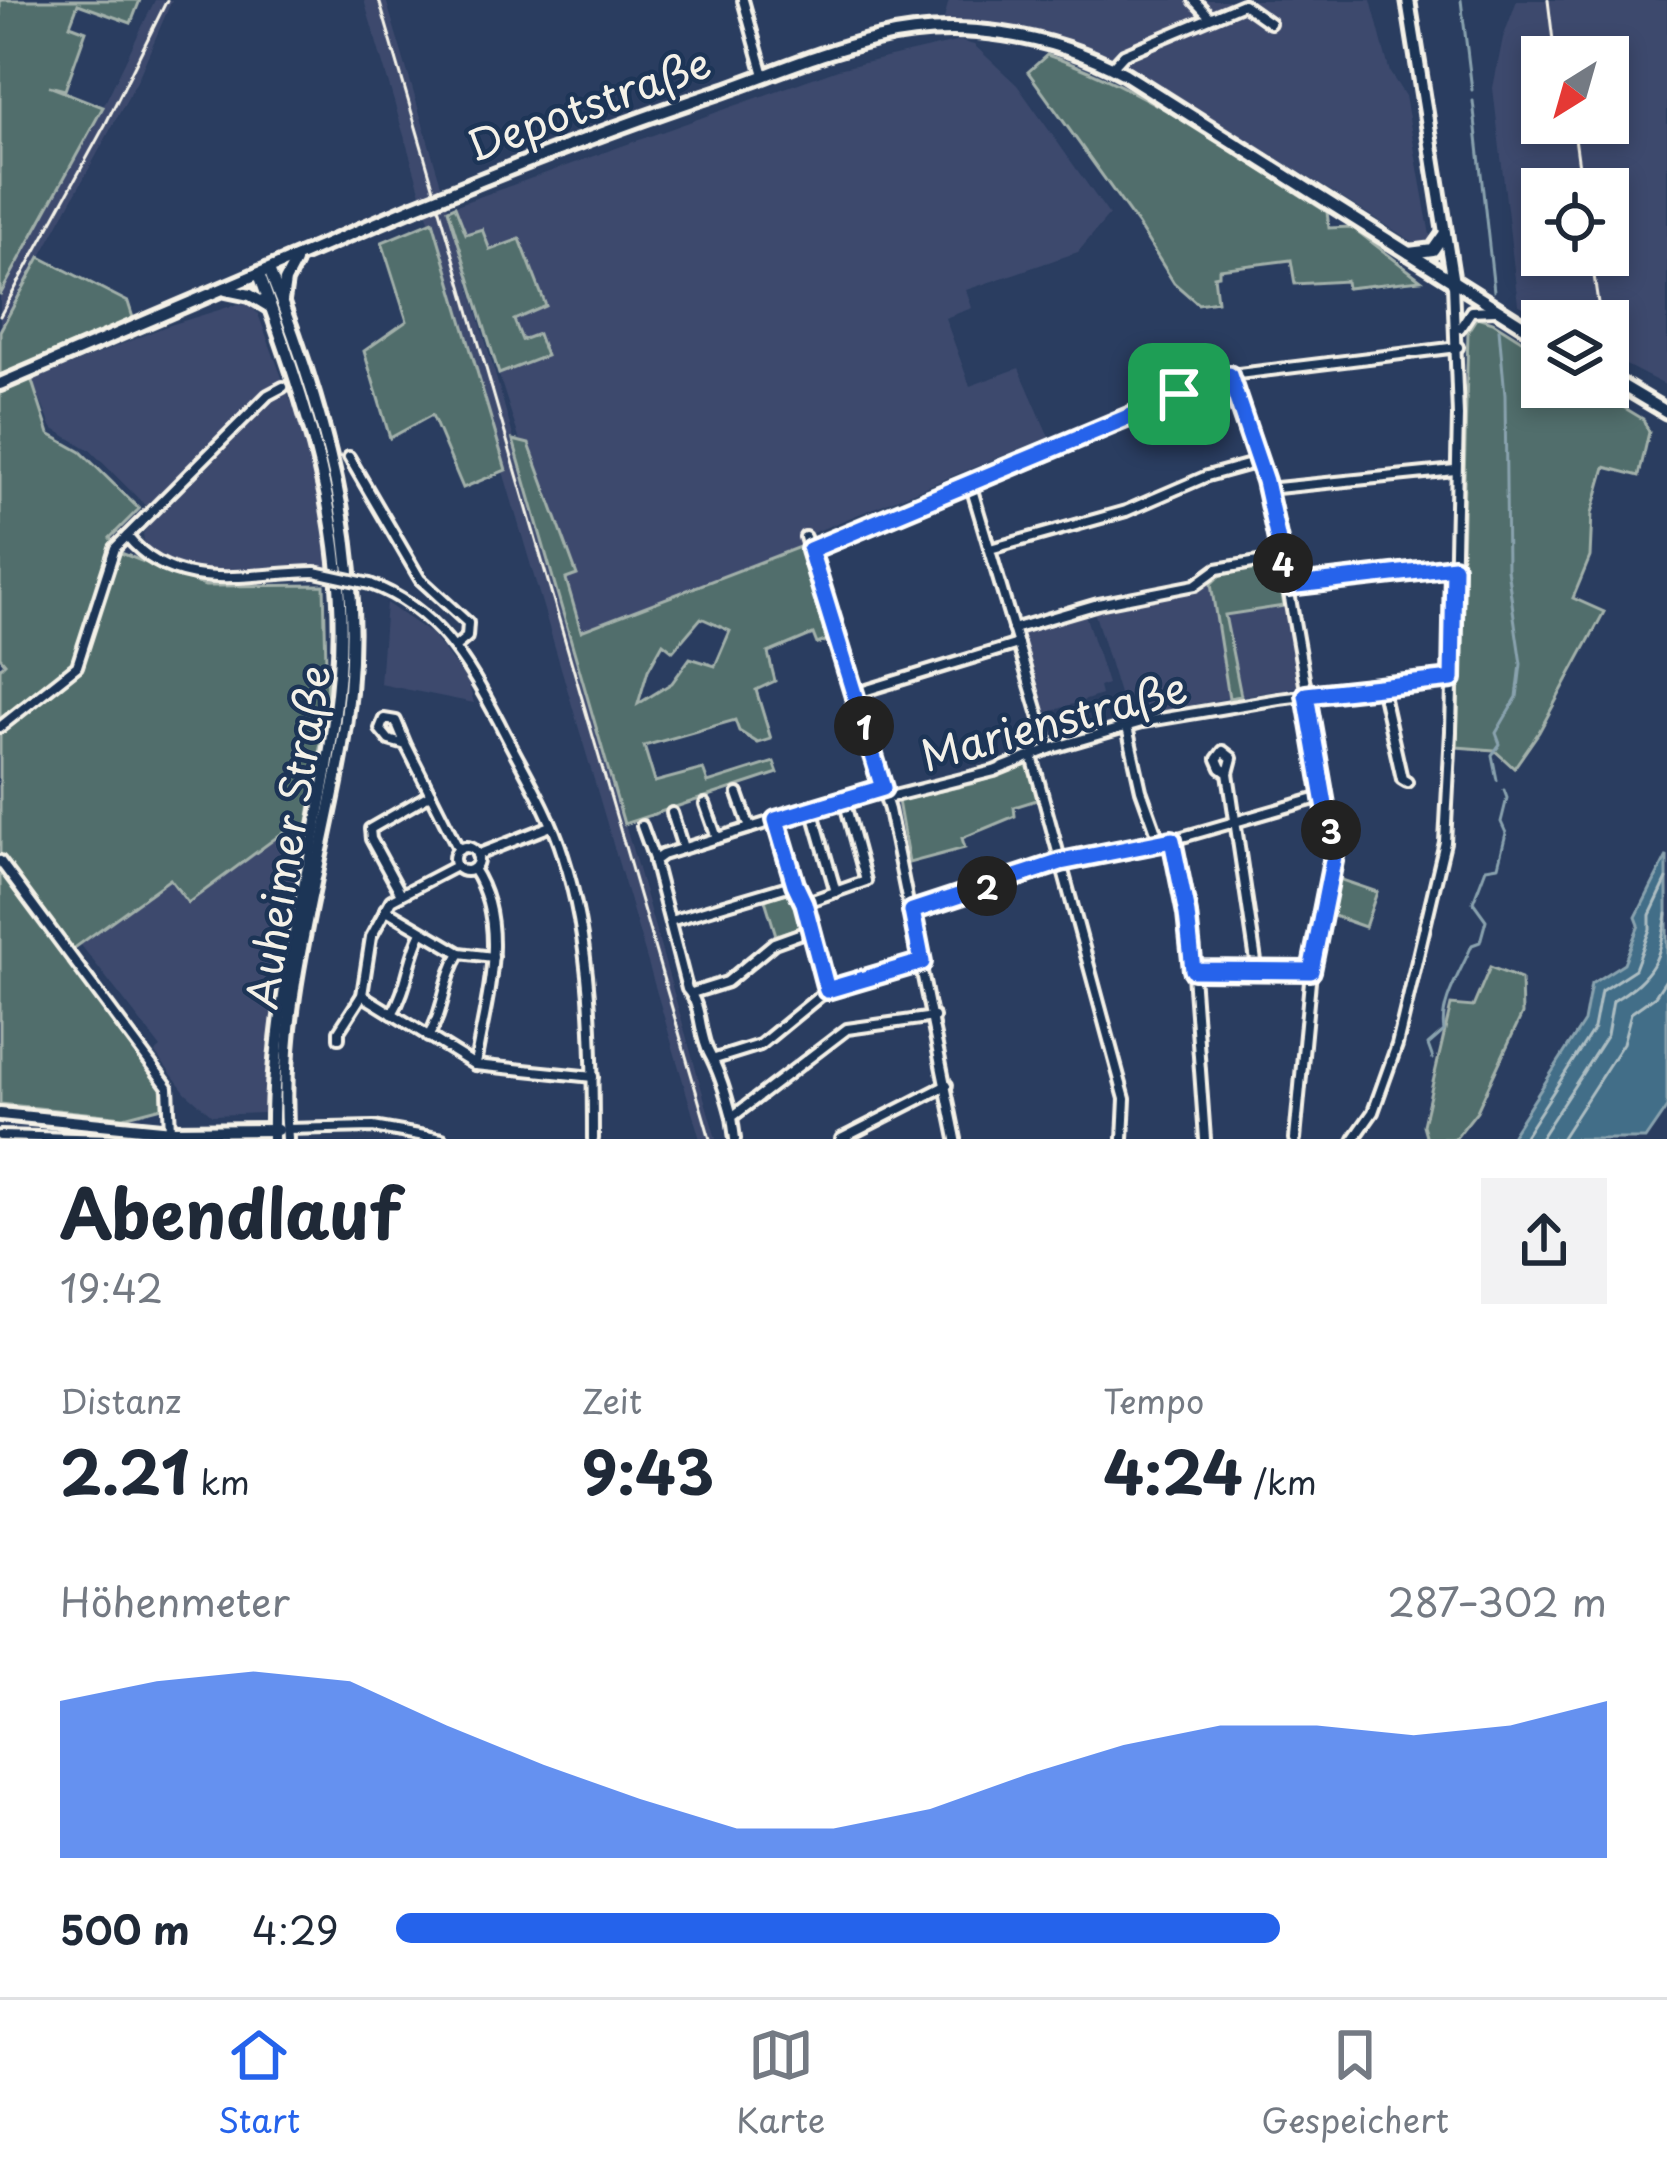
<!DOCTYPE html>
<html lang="de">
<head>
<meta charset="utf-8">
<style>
	body { margin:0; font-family:"Playpen Sans",sans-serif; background:#f2f2f3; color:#1f2937; height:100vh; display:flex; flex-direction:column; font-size:45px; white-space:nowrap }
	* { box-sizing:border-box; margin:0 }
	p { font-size:39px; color:#747a83 }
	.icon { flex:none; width:66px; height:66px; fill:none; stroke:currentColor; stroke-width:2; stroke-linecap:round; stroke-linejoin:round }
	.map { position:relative; height:1139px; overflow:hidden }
	.drawer { display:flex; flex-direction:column; background:#fff; flex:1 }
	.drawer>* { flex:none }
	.needle { width:78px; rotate:217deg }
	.fabs { position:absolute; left:1521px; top:36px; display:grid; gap:24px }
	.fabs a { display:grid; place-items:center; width:108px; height:108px; border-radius:0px; background:#fff; box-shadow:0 6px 18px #0003; font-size:60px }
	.pin { position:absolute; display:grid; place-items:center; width:102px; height:102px; color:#fff; margin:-51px; border-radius:24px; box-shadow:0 6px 18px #0006 }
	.km { position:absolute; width:60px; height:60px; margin:-30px; border-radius:50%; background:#222; color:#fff; font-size:33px; line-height:60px; text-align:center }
	.round { display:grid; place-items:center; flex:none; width:126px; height:126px; border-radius:0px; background:#f2f2f3 }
	.overview { display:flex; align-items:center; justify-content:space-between; height:204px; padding:0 60px }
	h1 { font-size:66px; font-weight:700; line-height:90px }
	.stats { display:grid; grid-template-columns:repeat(3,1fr); gap:18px; height:204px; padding:12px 60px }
	.stats div { display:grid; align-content:center }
	.stats b { font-size:60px; font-weight:700 }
	.stats small { font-size:33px; font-weight:400 }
	.stats p { font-size:33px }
	.chart { height:336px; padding:24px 60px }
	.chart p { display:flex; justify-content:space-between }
	.chart svg { width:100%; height:216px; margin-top:12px; fill:#2563eb; opacity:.7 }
	ul { padding:0 60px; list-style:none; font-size:39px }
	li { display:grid; grid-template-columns:192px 144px 1fr; align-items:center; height:90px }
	li i { height:30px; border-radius:15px; background:#2563eb }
	.dock { display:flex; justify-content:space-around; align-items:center; height:168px; border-top:3px solid #e0e1e3; background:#fff; font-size:33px; color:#747a83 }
	.dock a { display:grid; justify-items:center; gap:6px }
	.dock .selected { color:#2563eb }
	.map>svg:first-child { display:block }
	.built { fill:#3d4a6d; fill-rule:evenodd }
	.green { fill:#516e6c; stroke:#a2b0aa; stroke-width:3; fill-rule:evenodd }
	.water { fill:#426e88; stroke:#89a2ae; stroke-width:3 }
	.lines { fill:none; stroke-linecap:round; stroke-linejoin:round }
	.shore { stroke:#adbdc2; stroke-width:3 }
	.stream { stroke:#89a2ae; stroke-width:3 }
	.street-casing { stroke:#f4f1e8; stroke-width:16 }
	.secondary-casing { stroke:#f4f1e8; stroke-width:20 }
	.street { stroke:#1d3557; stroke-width:8 }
	.secondary { stroke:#1d3557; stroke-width:10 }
	.rail { stroke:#f4f1e8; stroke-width:3 }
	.street-bridge-casing { stroke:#f4f1e8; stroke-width:16; stroke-linecap:butt }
	.secondary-bridge-casing { stroke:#f4f1e8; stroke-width:20; stroke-linecap:butt }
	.street-bridge { stroke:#1d3557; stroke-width:8 }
	.secondary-bridge { stroke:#1d3557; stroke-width:10 }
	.route-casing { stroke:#fff; stroke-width:24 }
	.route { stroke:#2563eb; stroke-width:15 }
	.labels { text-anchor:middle; stroke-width:9; stroke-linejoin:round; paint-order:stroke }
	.street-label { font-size:42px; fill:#f4f1e8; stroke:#1d3557 }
</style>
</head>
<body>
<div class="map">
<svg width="1667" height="1139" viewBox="0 0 1667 1139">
	<rect width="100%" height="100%" fill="#2a3d60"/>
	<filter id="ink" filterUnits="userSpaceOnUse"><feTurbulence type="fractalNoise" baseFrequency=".00833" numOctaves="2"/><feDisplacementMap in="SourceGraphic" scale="24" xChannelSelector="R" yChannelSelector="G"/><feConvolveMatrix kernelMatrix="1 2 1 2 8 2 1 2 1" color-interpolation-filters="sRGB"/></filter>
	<g filter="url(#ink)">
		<g class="built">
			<polygon points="155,0 172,0 137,81 0,331 0,295 103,107"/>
			<polygon points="364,0 386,0 448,208 838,69 960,41 974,45 1017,85 1109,215 1078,252 966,290 972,308 945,318 970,386 1019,368 1049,437 800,538 802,546 581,631 566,578 576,574 529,444 520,441 463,263 716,1139 700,1139"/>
			<polygon points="949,0 1371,0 1390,73 1405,96 1431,241 1418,245 1169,91 1104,56 1054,38 1008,29 943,23"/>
			<path d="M1517,0h150v386l-59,-30v-35h-61l-29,-17 -25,-216 10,-50zM1542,57h66v66h-66zM1542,189h66v66h-66z"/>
			<polygon points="238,304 250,305 258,314 306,441 326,521 328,566 201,570 159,559 145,547 143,534 154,514 90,450 52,428 32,381 164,327"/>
			<polygon points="1211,584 1229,698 1126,717 1094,611"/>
			<polygon points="386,603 431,634 468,682 474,703 380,684"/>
			<polygon points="1284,606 1298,687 1241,696 1225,614"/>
			<polygon points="1085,614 1107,684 1099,687 1101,695 1046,713 1020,634"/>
			<polygon points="286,831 303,854 263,1113 212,1115 186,1093 155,1053 161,1048 81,945 170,879 189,902"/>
		</g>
		<g class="green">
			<polygon points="0,0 140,0 131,23 78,4 70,25 86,31 65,90 49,86 103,107 0,295"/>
			<path d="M1047,55c102,34 190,101 280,157l2,16 23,-1 69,53 -74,8 -1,-7 -51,3 -4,-24 -72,9v6l-5,1 3,25 -19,3 -24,-21 -36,-58 -110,-153z"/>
			<polygon points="455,206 466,234 482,229 490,250 520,239 546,306 514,320 522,340 538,334 546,356 499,374 448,209"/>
			<polygon points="433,221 506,470 463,488 432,415 390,438 364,351 407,321 382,242"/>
			<polygon points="40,257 128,302 134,321 27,366 49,434 81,452 139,509 110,538 121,553 205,586 324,585 327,704 303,854 285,831 188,903 170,879 66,954 161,1083 162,1107 124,1117 0,1104 0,668 5,663 0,657 0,331"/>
			<polygon points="1477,317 1493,322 1542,353 1542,387 1590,387 1643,419 1649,432 1639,476 1605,467 1592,513 1590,557 1573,598 1604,612 1539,732 1514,768 1494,750 1457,747 1468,331"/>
			<path d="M513,440l16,4 48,131 -11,4 15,52 221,-85 29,93 -14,5 -4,-10 -45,19 7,28 -19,9 15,49 -13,4 -19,-12 -4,-11 -91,26 11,36 48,-13 5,14 66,-21 4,11 -154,51zM701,618l29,13 -15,35 -25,-8 -18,25 -34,21 10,-34 15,-27 10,8z"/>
			<polygon points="1272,566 1278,570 1284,606 1225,615 1241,696 1229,698 1211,584 1220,575"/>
			<polygon points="1027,765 1040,799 1014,807 1015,816 962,838 965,848 909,863 898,801 975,783"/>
			<polygon points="1339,879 1377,892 1365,927 1328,914"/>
			<polygon points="795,890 807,925 776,935 765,900"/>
			<polygon points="1490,967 1521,979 1522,1014 1477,1111 1455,1139 1427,1139 1423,1125 1451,1005 1473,1007"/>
		</g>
		<polygon class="water" points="1667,856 1667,1107 1645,1139 1509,1139 1584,1022 1591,984 1624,963 1639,925 1636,917"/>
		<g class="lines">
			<g class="shore">
				<polyline points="1523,1139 1594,1028 1601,991 1635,969 1650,929 1650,915 1667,879"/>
				<path d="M1540,1139l67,-104 6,-34c42,-26 46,-40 54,-87"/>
				<polyline points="1561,1139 1623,1043 1631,1013 1655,996 1667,978"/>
			</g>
			<g class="stream">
				<polyline points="1461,0 1472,90"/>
				<polyline points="1473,101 1494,291"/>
				<polyline points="1497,780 1492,755 1500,744 1496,733 1517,697 1521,664 1507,569 1505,395 1499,329"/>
				<path d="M1433,1059l-5,-14 16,-14c-5,-28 18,-61 28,-86l8,-3 6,-22 -13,-18 13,-34 12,-2 8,-33 -5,-11 6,-24 -3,-8"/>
			</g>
			<g class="street-casing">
				<g id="street">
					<polyline points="743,0 764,75"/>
					<polyline points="1194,0 1210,17"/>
					<polyline points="1112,67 1124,54 1243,4 1270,23"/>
					<polyline points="1460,328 1471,311 1495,310"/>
					<polyline points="1229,375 1265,481 1283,558 1334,850 1311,971 1295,1139"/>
					<polyline points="349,457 420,579 468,623 467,637 455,647"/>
					<polyline points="970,483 1049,749"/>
					<polyline points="1267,489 1455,470"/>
					<path d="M127,536c48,60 122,37 188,36"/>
					<polyline points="805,537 889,810 956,1139"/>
					<polyline points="990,549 1126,511 1207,476 1258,462"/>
					<polyline points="810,550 1222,376 1458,347"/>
					<path d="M370,584c66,24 98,79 129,138 21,43 50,87 64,133 29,90 30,190 30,284"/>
					<polyline points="1288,586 1454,567"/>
					<polyline points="1013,629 1098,604 1195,585 1217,569 1282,558"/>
					<polyline points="1381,686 1402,779 1407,782"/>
					<polyline points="854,694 1018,644"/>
					<polyline points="0,727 77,666 115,548 268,395 283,387"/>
					<polyline points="1127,727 1141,790 1160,843"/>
					<polyline points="406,745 396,721 384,719 380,729 389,740 406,745 459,850"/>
					<polyline points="1032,756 1125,1099 1123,1139"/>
					<polyline points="1228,773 1221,768 1217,759 1223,751 1232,758 1228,773 1257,968"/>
					<polyline points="738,794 750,828"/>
					<polyline points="886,798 994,771 1049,749 1142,722 1279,699 1452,678"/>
					<polyline points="705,804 717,838"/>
					<polyline points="812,809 836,892"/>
					<polyline points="672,813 683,848"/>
					<polyline points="775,821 804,903 827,990"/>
					<polyline points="642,826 654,859"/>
					<polyline points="1172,840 1190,932 1205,1139"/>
					<circle cx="466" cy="859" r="12"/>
					<polyline points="477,855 551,826"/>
					<polyline points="0,861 168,1087 170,1131"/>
					<path d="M473,869c38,58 12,133 2,196"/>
					<polyline points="400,892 371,839 370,829 431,794"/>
					<polyline points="804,903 866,881 844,800"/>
					<polyline points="385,909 460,953 493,957"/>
					<polyline points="912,911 1061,862 1172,840 1325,796"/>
					<polyline points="670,921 795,884"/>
					<polyline points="1193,970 1311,971"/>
					<polyline points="692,993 727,982 774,943 810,930"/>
					<polyline points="362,995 475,1065 593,1077"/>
					<path d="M392,1014c16,-26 16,-55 30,-82"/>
					<path d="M428,1037c17,-27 15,-57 32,-84"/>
					<polyline points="339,1038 339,1031 362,995 371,937 391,900 456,866"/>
					<polyline points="715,1059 760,1045 827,990 922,962"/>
					<path d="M732,1117c-6,-23 -12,-44 -23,-64 -11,-20 -6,-46 -22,-64l-33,-128 8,-6 221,-68"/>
					<polyline points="286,1129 373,1127 442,1139"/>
					<polyline points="0,1136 111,1139"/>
					<polyline points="735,1139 732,1117 847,1029 934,1017"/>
					<polyline points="841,1139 947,1085"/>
					<polyline points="1354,1139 1373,1112 1397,1045 1445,842 1451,731 1458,416 1453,283"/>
				</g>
			</g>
			<g class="secondary-casing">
				<g id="secondary">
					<polyline points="1408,0 1453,283"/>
					<path d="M444,195c91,-37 182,-72 275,-103 52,-18 104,-41 157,-53 82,-20 175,-5 249,35l417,263"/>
					<polyline points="1409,253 1433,250 1445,233"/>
					<path d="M269,270c63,159 103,309 72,481 -22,126 -65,258 -54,388"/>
					<path d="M259,274c47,131 91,256 80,398 -12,157 -69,308 -66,467"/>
					<polyline points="226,290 250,295 270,307"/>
					<polyline points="282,301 285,281 295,262"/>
					<polyline points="1608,377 1667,412"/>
					<polyline points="0,384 414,207"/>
					<polyline points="0,1114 172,1131 277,1130"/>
				</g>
			</g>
			<use href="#street" class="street"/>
			<use href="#secondary" class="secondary"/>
			<g class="rail">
				<polyline points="379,0 710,1139"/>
				<polyline points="1548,0 1555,57"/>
				<polyline points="1573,123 1582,189"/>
				<polyline points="1591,255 1599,310"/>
				<polyline points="0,316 105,125 167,0"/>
			</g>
			<g class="street-bridge-casing">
				<polyline id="street-bridge" points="315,572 370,584"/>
			</g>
			<g class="secondary-bridge-casing">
				<polyline id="secondary-bridge" points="414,207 444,195"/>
			</g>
			<use href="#street-bridge" class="street-bridge"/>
			<use href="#secondary-bridge" class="secondary-bridge"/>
		</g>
	</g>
	<g class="lines" filter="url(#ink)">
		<g class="route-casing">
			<polygon id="route" points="1229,375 1265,481 1288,586 1454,567 1452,679 1306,695 1334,856 1311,971 1193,970 1187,914 1172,840 1061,862 912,911 922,962 827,990 804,903 795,884 776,820 883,788 810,550"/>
		</g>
		<use href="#route" class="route"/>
	</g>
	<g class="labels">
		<g class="street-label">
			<text transform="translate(589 105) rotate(-20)" y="15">Depotstraße</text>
			<text transform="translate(1054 722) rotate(-15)" y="15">Marienstraße</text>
			<text transform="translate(289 837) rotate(-81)" y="15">Auheimer Straße</text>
		</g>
	</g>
</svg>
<div class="fabs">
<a><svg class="needle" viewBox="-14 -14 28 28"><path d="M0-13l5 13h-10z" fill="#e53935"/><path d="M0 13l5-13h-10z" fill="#747a83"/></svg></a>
<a><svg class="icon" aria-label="locate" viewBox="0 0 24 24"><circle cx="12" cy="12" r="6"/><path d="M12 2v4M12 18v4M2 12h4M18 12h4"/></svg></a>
<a><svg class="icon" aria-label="layers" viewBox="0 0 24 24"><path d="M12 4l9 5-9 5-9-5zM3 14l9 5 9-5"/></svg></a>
</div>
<div class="pin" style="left:1179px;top:394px;background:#1e9e55"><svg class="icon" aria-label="arrive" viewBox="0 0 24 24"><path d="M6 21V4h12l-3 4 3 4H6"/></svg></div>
<b class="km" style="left:864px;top:726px">1</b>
<b class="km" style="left:987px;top:886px">2</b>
<b class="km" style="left:1331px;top:830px">3</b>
<b class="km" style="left:1283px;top:563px">4</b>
</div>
<section class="drawer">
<div class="overview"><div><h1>Abendlauf</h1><p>19:42</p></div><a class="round"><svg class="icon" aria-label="share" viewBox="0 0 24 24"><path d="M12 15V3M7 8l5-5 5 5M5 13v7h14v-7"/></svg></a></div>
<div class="stats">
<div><p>Distanz</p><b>2.21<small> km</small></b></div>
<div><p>Zeit</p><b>9:43</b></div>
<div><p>Tempo</p><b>4:24<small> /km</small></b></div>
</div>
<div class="chart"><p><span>Höhenmeter</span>287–302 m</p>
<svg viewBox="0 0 160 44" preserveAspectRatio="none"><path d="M0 44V12L10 8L20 6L30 8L40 17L50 25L60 32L70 38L80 38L90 34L100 27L110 21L120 17L130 17L140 19L150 17L160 12V44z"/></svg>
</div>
<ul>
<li><b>500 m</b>4:29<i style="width:73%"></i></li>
</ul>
</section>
<nav class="dock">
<a class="selected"><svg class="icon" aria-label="home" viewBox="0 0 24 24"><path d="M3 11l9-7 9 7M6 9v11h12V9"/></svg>Start</a>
<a><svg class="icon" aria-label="map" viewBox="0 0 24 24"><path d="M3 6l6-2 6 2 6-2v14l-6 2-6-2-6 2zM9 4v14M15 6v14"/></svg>Karte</a>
<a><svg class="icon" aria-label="saved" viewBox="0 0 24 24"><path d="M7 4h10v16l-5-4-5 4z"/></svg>Gespeichert</a>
</nav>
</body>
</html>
